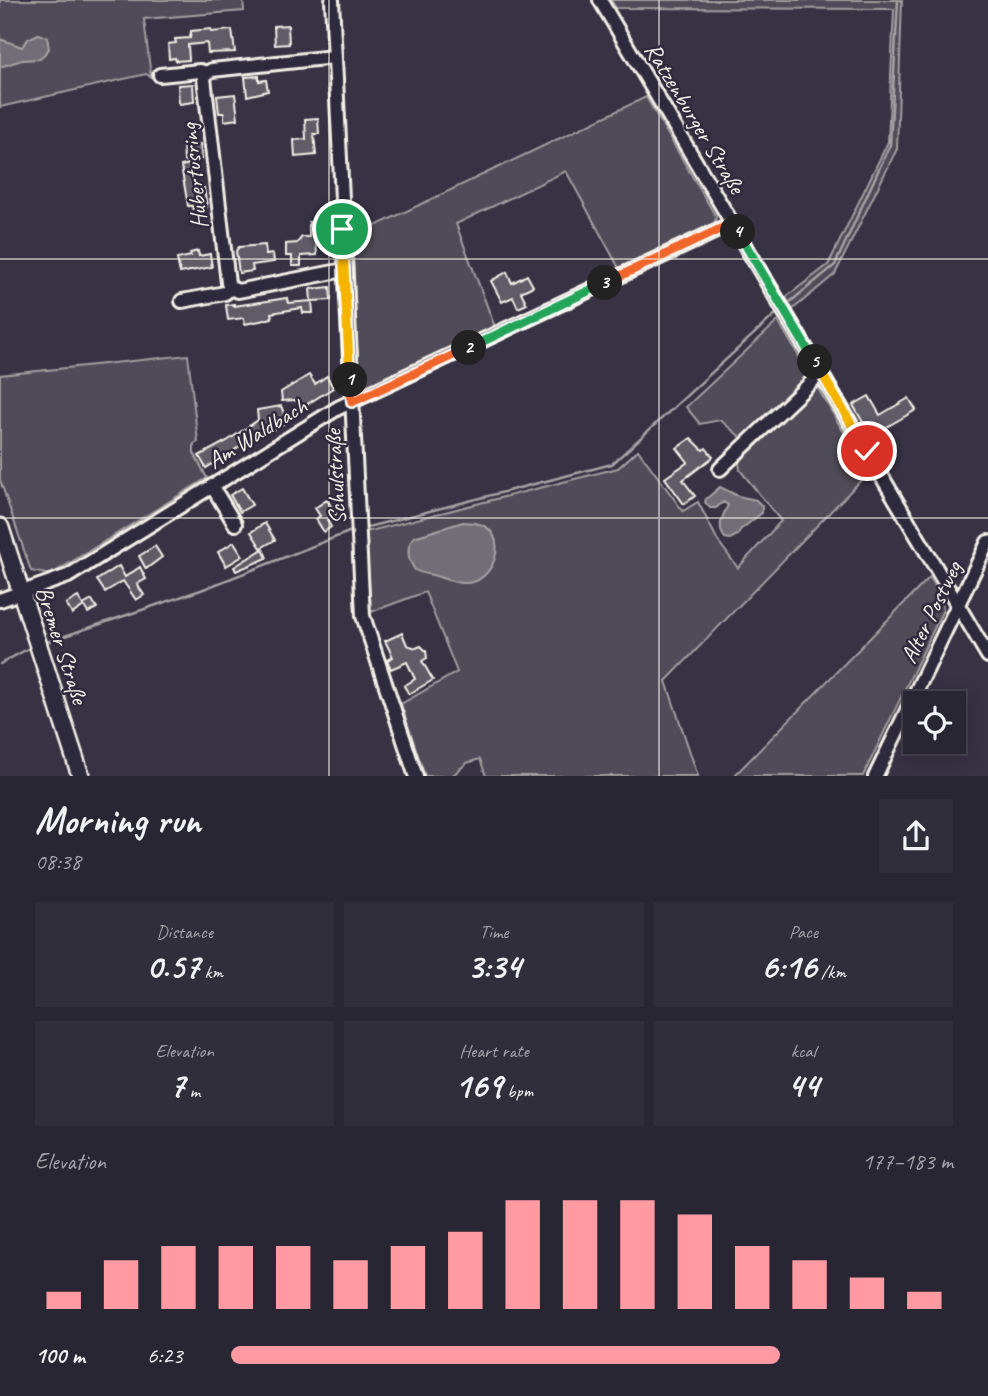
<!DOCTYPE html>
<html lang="en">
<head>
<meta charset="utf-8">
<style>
	body { margin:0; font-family:Caveat,sans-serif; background:#312e3b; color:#f1f3f6; height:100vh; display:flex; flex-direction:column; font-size:26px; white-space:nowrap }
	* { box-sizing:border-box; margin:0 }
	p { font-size:23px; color:#a5a5ac }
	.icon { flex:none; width:38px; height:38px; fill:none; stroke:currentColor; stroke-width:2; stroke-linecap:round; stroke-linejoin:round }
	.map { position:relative; height:776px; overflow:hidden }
	.side { display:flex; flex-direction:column; background:#292633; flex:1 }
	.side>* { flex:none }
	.controls { position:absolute; left:903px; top:691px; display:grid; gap:14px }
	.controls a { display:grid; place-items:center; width:63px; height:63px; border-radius:0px; background:#292633; box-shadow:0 4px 18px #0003,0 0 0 2px #45434e; font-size:35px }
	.pin { position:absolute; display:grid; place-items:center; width:60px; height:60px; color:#fff; margin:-30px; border:4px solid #fff; border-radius:50%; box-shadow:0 2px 7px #0007 }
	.km { position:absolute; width:35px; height:35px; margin:-18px; border-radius:50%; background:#222; color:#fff; font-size:19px; line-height:35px; text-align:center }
	.round { display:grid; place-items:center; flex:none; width:74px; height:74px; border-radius:0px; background:#312e3b }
	.summary { display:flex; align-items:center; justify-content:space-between; height:119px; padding:0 35px }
	h1 { font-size:38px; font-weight:700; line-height:52px }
	.figures { display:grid; grid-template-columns:repeat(3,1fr); gap:10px; height:119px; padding:7px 35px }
	.figures div { display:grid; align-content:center; border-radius:0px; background:#312e3b; text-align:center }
	.figures b { font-size:35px; font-weight:700 }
	.figures small { font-size:19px; font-weight:400 }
	.figures p { font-size:19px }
	.chart { height:196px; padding:14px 35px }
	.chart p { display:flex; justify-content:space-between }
	.chart svg { width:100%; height:126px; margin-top:7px; stroke:#ff9aa2; stroke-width:6 }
	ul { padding:0 35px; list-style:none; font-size:23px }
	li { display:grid; grid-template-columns:112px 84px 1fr; align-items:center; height:52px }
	li i { height:18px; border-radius:9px; background:#ff9aa2 }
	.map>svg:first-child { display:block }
	.green { fill:#504b59; stroke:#a29ea0; stroke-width:2 }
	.water { fill:#726e77; stroke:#a6a2a4; stroke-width:2 }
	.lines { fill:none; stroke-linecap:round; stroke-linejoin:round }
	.stream { stroke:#a6a2a4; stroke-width:2.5 }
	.building { fill:#5f5c67; stroke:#f4f1e8; stroke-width:2 }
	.minor-casing { stroke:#f4f1e8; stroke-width:18 }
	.major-casing { stroke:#f4f1e8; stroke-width:21 }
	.minor { stroke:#2f2a3d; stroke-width:12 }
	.major { stroke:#2f2a3d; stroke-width:16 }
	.split-1-casing { stroke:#fff; stroke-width:14 }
	.split-2-casing { stroke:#fff; stroke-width:14 }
	.split-3-casing { stroke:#fff; stroke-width:14 }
	.split-4-casing { stroke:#fff; stroke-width:14 }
	.split-5-casing { stroke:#fff; stroke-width:14 }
	.split-6-casing { stroke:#fff; stroke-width:14 }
	.split-1 { stroke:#f5b400; stroke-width:9 }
	.split-2 { stroke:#f0652b; stroke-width:9 }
	.split-3 { stroke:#22a559; stroke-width:9 }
	.split-4 { stroke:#f0652b; stroke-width:9 }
	.split-5 { stroke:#22a559; stroke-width:9 }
	.split-6 { stroke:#f5b400; stroke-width:9 }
	.grid { fill:none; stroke:#f4f1e8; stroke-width:2; stroke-opacity:0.55 }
	.labels { text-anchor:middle; stroke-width:5; stroke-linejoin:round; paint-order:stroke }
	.street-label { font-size:24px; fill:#f4f1e8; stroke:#2f2a3d }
</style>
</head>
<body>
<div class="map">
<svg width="988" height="777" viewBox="0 0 988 777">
	<rect width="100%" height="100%" fill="#373244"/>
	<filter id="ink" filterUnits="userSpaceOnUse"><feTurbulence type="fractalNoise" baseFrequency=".0143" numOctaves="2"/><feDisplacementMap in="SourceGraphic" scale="14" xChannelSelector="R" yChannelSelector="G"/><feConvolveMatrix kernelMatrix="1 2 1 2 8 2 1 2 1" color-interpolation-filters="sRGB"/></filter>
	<g filter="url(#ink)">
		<g class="green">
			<polygon points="0,0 243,0 244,11 144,19 151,77 146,74 0,107"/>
			<polygon points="611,0 902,0 897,149 835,274 792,310 786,297 828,265 888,142 894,9 616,8"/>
			<polygon points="646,97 716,217 714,224 619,268 566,171 456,224 495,327 365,389 359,386 352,237"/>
			<polygon points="778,321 810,375 743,439 720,420 700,424 686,407"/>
			<polygon points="188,355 198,442 194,444 194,453 207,478 50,575 31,571 0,480 0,375"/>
			<polygon points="817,387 868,473 666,681 698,776 486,776 480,759 467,763 452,776 425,776 401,704 457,672 425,592 371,612 366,532 618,468 638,450 683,511 698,502 718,541 738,568 781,521 740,470 739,462"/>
			<polygon points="930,577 941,596 943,610 863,776 734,776"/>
		</g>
		<g class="water">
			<polygon points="38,34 47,37 49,49 40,59 22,60 0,67 0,39 22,47 28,39"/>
			<path d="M720,487l18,9 18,4 6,6v7l-22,17 -2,5 -8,4 -5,-1c-9,-12 -2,-22 3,-33l-5,-3 -7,6h-6l-5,-6 1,-3z"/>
			<path d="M463,522c7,1 15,0 21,4 25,13 9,56 -17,57 -10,1 -22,-4 -31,-7 -8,-2 -14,-2 -21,-6 -7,-10 -10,-23 -1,-33z"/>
		</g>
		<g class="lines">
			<g class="stream">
				<polyline points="784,307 835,265 890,145 898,0"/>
				<polyline points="364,528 612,464 779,311"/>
				<polyline points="44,643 201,590 354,530"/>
				<polyline points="0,664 31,647"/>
			</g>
		</g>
		<g class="building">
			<polygon points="288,25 289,44 275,45 274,26"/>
			<polygon points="211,29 211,32 232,30 235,52 208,53 207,43 188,45 189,60 176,61 175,58 169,59 168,44 176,43 175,39 190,38 191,31"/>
			<polygon points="259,76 259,81 266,80 268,91 247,96 245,77"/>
			<polygon points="193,84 194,102 179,104 178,85"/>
			<polygon points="235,94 238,119 224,121 224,113 219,113 217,96"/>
			<polygon points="318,118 319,134 314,134 316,155 295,157 294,140 306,139 305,119"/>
			<polygon points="200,144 202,159 184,161 183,146"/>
			<polygon points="189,164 194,190 204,188 207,207 193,209 192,206 188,206 181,166"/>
			<polygon points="309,222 323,222 324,240 316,240 317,255 301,256 301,266 292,266 292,256 286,256 286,244 297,243 302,237 309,237"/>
			<polygon points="265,245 266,255 273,254 274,262 252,265 253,271 239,273 236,251 239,247"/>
			<polygon points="198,251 199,256 210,254 212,267 180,273 177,259 191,256 190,253"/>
			<polygon points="507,272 512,283 527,275 533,286 521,292 527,304 518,308 513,297 502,302 491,281"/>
			<polygon points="330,287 331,300 312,301 313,313 303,313 302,308 271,313 272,318 260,321 245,324 244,318 228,320 226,305 234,304 234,306 287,298 288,303 311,301 310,289"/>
			<polygon points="309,375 315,384 327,376 333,388 301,408 296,400 282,401 281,392"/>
			<polygon points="869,396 880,415 909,398 916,410 871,436 853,405"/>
			<polygon points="281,406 286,418 281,421 283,424 273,430 271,427 206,468 199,456 227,441 258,420 257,410"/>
			<polygon points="691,438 703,450 706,448 713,457 683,480 695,496 684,504 665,478 688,462 677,448"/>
			<polygon points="242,488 252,505 240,512 230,495"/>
			<polygon points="327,500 336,514 327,520 331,527 324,532 316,519 320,516 315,508"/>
			<polygon points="265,523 275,540 261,548 251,532"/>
			<polygon points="234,542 243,556 226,566 218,552"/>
			<polygon points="155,546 162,557 146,569 139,556"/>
			<polygon points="263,549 267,558 236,571 234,567"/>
			<polygon points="119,566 125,577 140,567 146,579 137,584 144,595 136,600 123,581 105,592 97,580"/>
			<polygon points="78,597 83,605 92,600 97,608 88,613 84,606 72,614 66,604"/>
			<polygon points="402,633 407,645 416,648 421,646 426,651 427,658 422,661 433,680 409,694 404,686 415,679 407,662 391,669 387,660 393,657 385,641"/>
		</g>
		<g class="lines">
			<g class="minor-casing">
				<g id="minor">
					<polyline points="332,0 363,616 416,777"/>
					<polyline points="600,0 988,656"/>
					<polyline points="334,57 212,70 207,73 204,78 228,283 231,288 238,291 344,270"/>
					<polyline points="160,75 200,71 207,73"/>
					<polyline points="182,301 225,293 231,288"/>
					<polyline points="720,469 821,373"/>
					<polyline points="212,486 235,524"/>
					<polyline points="0,600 68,576 338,408 733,223"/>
					<polyline points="875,777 988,542"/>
				</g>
			</g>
			<g class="major-casing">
				<polyline id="major" points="0,527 81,777"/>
			</g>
			<use href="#minor" class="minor"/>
			<use href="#major" class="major"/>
		</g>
	</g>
	<g class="lines" filter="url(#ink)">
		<g class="split-1-casing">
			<polyline id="split-1" points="342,229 350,380"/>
		</g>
		<g class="split-2-casing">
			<polyline id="split-2" points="350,380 352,402 469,348"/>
		</g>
		<g class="split-3-casing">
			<polyline id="split-3" points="469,348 605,283"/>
		</g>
		<g class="split-4-casing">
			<polyline id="split-4" points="605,283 733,223 738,232"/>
		</g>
		<g class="split-5-casing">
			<polyline id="split-5" points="738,232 815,362"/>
		</g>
		<g class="split-6-casing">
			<polyline id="split-6" points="815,362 867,451"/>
		</g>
		<use href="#split-1" class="split-1"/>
		<use href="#split-2" class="split-2"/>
		<use href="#split-3" class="split-3"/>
		<use href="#split-4" class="split-4"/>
		<use href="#split-5" class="split-5"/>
		<use href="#split-6" class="split-6"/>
	</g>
	<path class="grid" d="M329,0v777M659,0v777M0,259h988M0,518h988"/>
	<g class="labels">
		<g class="street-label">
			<text transform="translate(695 118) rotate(59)" y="8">Ratzenburger Straße</text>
			<text transform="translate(194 176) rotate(-96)" y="8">Hubertusring</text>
			<text transform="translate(257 433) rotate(-32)" y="8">Am Waldbach</text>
			<text transform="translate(335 477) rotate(-93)" y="8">Schulstraße</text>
			<text transform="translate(931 612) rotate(-64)" y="8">Alter Postweg</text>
			<text transform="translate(62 645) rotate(72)" y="8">Bremer Straße</text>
		</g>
	</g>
</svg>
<div class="controls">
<a><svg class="icon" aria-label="locate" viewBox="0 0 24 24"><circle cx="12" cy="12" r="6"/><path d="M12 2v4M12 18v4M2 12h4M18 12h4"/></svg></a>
</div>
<div class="pin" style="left:342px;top:229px;background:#1e9e55"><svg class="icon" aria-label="arrive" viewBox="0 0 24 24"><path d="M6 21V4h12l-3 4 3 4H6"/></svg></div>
<div class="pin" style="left:867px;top:451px;background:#d93025"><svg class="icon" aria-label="check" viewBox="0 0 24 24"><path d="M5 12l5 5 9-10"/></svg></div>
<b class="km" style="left:350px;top:380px">1</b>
<b class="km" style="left:469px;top:348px">2</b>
<b class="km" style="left:605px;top:283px">3</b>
<b class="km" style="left:738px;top:232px">4</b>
<b class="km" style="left:815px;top:362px">5</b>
</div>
<section class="side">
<div class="summary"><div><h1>Morning run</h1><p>08:38</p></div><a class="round"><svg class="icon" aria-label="share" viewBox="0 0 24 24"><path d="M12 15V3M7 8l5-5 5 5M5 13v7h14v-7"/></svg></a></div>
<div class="figures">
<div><p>Distance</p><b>0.57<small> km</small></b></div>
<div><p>Time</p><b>3:34</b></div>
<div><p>Pace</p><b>6:16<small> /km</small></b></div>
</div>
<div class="figures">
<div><p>Elevation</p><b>7<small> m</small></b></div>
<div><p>Heart rate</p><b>169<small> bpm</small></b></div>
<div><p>kcal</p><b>44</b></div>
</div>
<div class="chart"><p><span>Elevation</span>177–183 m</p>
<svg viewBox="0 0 160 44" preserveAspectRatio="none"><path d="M5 44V38M15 44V27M25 44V22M35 44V22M45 44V22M55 44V27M65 44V22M75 44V17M85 44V6M95 44V6M105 44V6M115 44V11M125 44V22M135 44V27M145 44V33M155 44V38"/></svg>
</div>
<ul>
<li><b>100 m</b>6:23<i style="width:76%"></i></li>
</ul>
</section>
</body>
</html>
